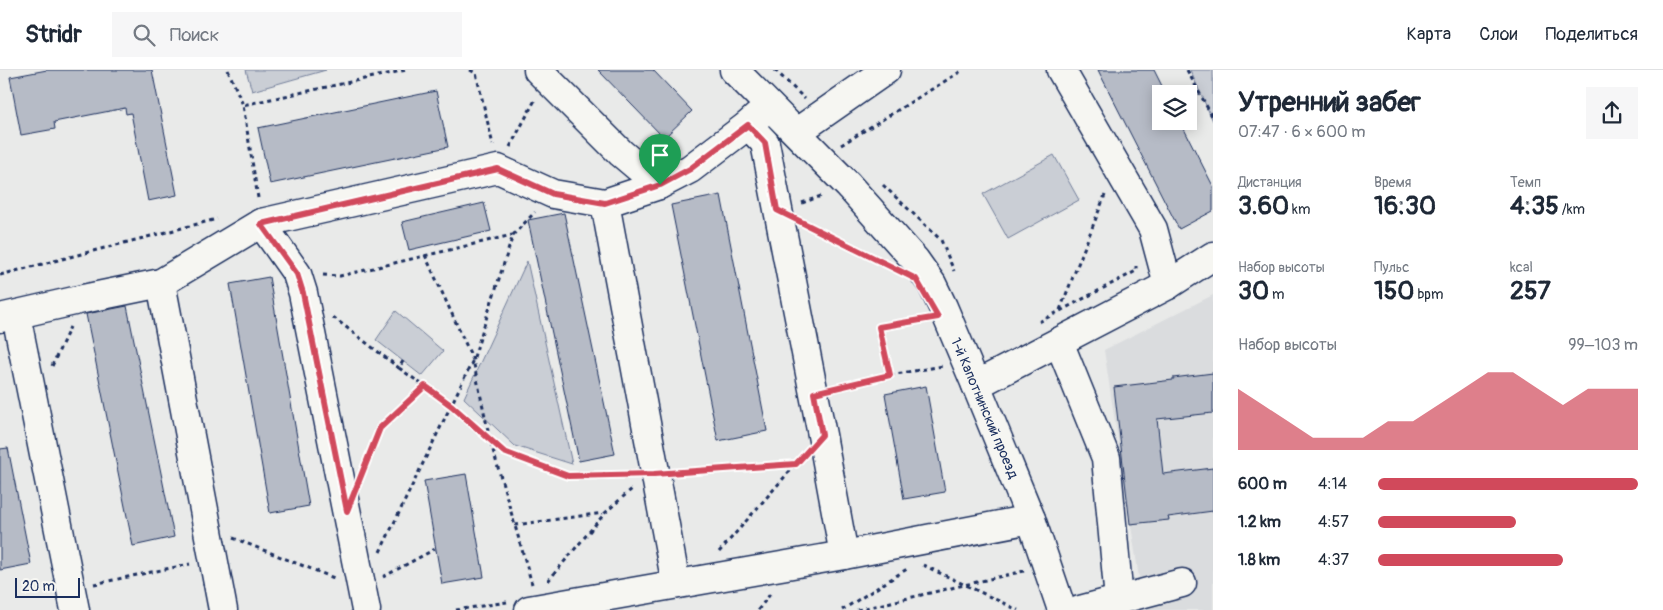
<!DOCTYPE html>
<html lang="ru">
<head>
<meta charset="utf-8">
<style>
	body { margin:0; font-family:Pangolin,sans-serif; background:#f6f6f7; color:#1f2937; height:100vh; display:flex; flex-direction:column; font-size:19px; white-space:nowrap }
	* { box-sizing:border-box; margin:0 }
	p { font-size:16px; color:#747a83 }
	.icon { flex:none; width:28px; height:28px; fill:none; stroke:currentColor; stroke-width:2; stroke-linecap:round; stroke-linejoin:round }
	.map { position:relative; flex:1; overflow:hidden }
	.side { display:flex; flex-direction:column; background:#fff; width:450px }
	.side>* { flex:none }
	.fabs { position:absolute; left:1152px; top:15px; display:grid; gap:10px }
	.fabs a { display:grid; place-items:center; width:45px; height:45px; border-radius:0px; background:#fff; box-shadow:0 2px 12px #0003; font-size:25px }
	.scale { position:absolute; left:15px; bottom:12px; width:65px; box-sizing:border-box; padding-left:5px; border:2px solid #1b2f5e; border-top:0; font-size:14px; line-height:18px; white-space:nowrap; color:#1b2f5e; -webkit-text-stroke:4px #f6f6f2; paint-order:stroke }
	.pin { position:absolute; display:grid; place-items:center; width:42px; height:42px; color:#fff; margin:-51px -21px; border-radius:50% 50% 50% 0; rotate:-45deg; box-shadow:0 0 5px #0007 }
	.pin .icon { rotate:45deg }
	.round { display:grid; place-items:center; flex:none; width:52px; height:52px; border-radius:0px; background:#f6f6f7 }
	.overview { display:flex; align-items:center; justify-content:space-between; height:85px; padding:0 25px }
	h1 { font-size:28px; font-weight:800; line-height:38px }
	.figures { display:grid; grid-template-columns:repeat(3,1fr); gap:8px; height:85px; padding:5px 25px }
	.figures div { display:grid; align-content:center }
	.figures b { font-size:25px; font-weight:800 }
	.figures small { font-size:14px; font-weight:400 }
	.figures p { font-size:14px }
	.chart { height:140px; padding:10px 25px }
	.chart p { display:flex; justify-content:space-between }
	.chart svg { width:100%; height:90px; margin-top:5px; fill:#d1495b; opacity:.7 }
	ul { padding:0 25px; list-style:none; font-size:16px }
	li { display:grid; grid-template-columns:80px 60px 1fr; align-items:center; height:38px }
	li i { height:12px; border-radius:6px; background:#d1495b }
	header { display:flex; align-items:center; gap:30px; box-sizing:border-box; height:70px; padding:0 25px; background:#fff; border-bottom:1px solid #e0e1e3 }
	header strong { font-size:24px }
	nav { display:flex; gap:28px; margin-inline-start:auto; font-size:18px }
	.search { width:350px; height:45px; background:#f6f6f7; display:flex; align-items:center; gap:12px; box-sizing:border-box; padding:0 18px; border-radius:0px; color:#747a83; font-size:19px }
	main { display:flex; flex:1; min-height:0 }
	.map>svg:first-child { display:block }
	.built { fill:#dadcde }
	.green { fill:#caced5; stroke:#727e9a }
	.building { fill:#b6bbc6; stroke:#1b2f5e }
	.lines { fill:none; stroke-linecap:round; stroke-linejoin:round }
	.minor-casing { stroke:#1b2f5e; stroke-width:31 }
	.path { stroke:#1b2f5e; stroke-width:3; stroke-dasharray:4 4; stroke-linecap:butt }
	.minor { stroke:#f6f6f2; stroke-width:28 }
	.route-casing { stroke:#fff; stroke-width:10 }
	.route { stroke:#d1495b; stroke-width:6 }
	.labels { text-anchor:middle; stroke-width:4.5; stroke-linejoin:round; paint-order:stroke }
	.street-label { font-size:14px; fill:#1b2f5e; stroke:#f6f6f2 }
</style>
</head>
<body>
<header>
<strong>Stridr</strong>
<div class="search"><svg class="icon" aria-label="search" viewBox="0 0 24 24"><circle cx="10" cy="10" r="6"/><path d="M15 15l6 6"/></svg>Поиск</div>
<nav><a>Карта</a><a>Слои</a><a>Поделиться</a></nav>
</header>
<main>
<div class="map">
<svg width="1213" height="540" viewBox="0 0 1213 540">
	<rect width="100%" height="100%" fill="#e9eae9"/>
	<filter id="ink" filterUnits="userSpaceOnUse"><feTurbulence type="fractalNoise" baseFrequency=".02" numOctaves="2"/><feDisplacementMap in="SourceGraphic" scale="10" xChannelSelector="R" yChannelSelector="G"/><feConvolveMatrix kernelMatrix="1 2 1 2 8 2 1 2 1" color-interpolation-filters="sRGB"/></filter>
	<g filter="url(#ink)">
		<polygon class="built" points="1213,225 1213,540 1144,540 1104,280"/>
		<g class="green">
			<polygon points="246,0 326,0 252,21"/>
			<polygon points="1190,0 1213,0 1213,51"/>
			<polygon points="1054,85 1079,130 1008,169 983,124"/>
			<polygon points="527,191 572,394 515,376 464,328"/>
			<polygon points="396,241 443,281 422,306 376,270"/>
		</g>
		<g class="building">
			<polygon points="47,0 152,0 177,125 148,131 131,43 126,44 125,38 54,52 55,59 21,65 10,7"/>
			<polygon points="598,0 653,0 692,41 664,68"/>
			<polygon points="1098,0 1154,0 1166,24 1161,24 1161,51 1180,51 1213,116 1213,141 1179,159"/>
			<polygon points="436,21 448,77 270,114 258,58"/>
			<polygon points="721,125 767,361 718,371 671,135"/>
			<polygon points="484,133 491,161 409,180 402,152"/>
			<polygon points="564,143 615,384 579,391 528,150"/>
			<polygon points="269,207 309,436 270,443 230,214"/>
			<polygon points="127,236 174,467 133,476 86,244"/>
			<polygon points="1213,303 1213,343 1157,349 1163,404 1213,398 1213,441 1168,447 1169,450 1130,454 1114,317 1173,310 1173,308"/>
			<polygon points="926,316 945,422 904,429 885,324"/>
			<polygon points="8,378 31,494 0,500 0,379"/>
			<polygon points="466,404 484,507 442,514 424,411"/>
		</g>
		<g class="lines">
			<g class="minor-casing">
				<g id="minor">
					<polyline points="538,0 621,83 659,115"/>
					<polyline points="734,0 848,115 915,190 932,214 943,237 976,315 1031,449 1062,540"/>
					<polyline points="1061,0 1153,159 1168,215"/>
					<polyline points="748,55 765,73 822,365 844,485"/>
					<polyline points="797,62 886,0"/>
					<polyline points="605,133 676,514"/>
					<polyline points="261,153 297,204 303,223 366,540"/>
					<polyline points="161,213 223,540"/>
					<polyline points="16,245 75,540"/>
					<polyline points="0,248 83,229 161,213 261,153 498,99 553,124 605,133 659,115 690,99 748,55 769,36"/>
					<polyline points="1059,272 1106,388 1119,530"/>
					<polyline points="976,315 1168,215 1213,186"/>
					<polyline points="529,540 844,485 1031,449"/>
					<polyline points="1080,540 1182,513"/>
				</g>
			</g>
			<g class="path">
				<polyline points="228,0 243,35"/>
				<polyline points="470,0 476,3 493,75"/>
				<polyline points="775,0 805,29"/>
				<polyline points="1187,0 1213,48"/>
				<polyline points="841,75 963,0"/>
				<polyline points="510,77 535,30"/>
				<polyline points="883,115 941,170 954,201"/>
				<polyline points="258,128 243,35 406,0"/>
				<polyline points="802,133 824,125"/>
				<polyline points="805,154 884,193"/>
				<polyline points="425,185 473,290 490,370 532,514"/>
				<polyline points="0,205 217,149"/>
				<polyline points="323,205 340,206 512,165"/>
				<polyline points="1060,240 1105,125"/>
				<polyline points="333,247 399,298"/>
				<polyline points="1039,252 1136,201 1136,196"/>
				<polyline points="403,291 399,298 452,336 504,382 568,406 631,404"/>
				<polyline points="52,296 70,257"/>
				<polyline points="890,305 879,257 922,250"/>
				<polyline points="836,318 890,305 943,296"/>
				<polyline points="363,400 380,358 425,316"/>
				<polyline points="680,402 796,394"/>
				<polyline points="515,455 603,443"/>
				<polyline points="233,468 334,508"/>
				<polyline points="380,482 473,290 513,165 535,142"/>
				<polyline points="719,482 802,387"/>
				<polyline points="923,495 1018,540"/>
				<polyline points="383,507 435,479"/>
				<polyline points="548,511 605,443 633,418"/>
				<polyline points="94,514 190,494"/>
				<polyline points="456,540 507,532"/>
				<polyline points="758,540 771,523"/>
				<polyline points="842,540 907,499"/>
				<polyline points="857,540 1024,501"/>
			</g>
			<use href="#minor" class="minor"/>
		</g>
	</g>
	<g class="lines" filter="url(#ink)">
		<g class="route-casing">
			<polygon id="route" points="748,55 765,73 777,140 916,209 938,247 879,257 890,305 814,323 822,365 796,394 654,404 568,406 504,382 452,336 425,316 380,358 347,441 303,223 297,204 261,154 498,99 553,124 605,133 660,115 690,99"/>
		</g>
		<use href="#route" class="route"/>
	</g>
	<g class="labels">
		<g class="street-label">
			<text transform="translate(985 338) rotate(67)" y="5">1-й Капотнинский проезд</text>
		</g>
	</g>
</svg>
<div class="fabs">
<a><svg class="icon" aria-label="layers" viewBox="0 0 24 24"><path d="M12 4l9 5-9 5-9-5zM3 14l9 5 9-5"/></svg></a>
</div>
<div class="scale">20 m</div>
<div class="pin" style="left:660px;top:115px;background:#1e9e55"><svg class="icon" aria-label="arrive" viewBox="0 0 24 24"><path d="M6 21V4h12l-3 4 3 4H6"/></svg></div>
</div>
<section class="side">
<div class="overview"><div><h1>Утренний забег</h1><p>07:47 · 6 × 600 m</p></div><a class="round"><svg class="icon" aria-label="share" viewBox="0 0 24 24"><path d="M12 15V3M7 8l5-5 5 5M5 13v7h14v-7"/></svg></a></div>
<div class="figures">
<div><p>Дистанция</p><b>3.60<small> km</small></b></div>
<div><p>Время</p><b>16:30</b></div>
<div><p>Темп</p><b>4:35<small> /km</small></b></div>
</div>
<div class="figures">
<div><p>Набор высоты</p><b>30<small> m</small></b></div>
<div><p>Пульс</p><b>150<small> bpm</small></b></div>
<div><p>kcal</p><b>257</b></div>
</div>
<div class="chart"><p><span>Набор высоты</span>99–103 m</p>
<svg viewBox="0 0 160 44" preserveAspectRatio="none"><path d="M0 44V14L10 22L20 30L30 38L40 38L50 38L60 30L70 30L80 22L90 14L100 6L110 6L120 14L130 22L140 14L150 14L160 14V44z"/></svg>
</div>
<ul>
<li><b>600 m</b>4:14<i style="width:100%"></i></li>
<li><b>1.2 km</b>4:57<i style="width:53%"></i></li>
<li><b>1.8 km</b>4:37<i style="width:71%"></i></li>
</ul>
</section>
</main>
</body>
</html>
